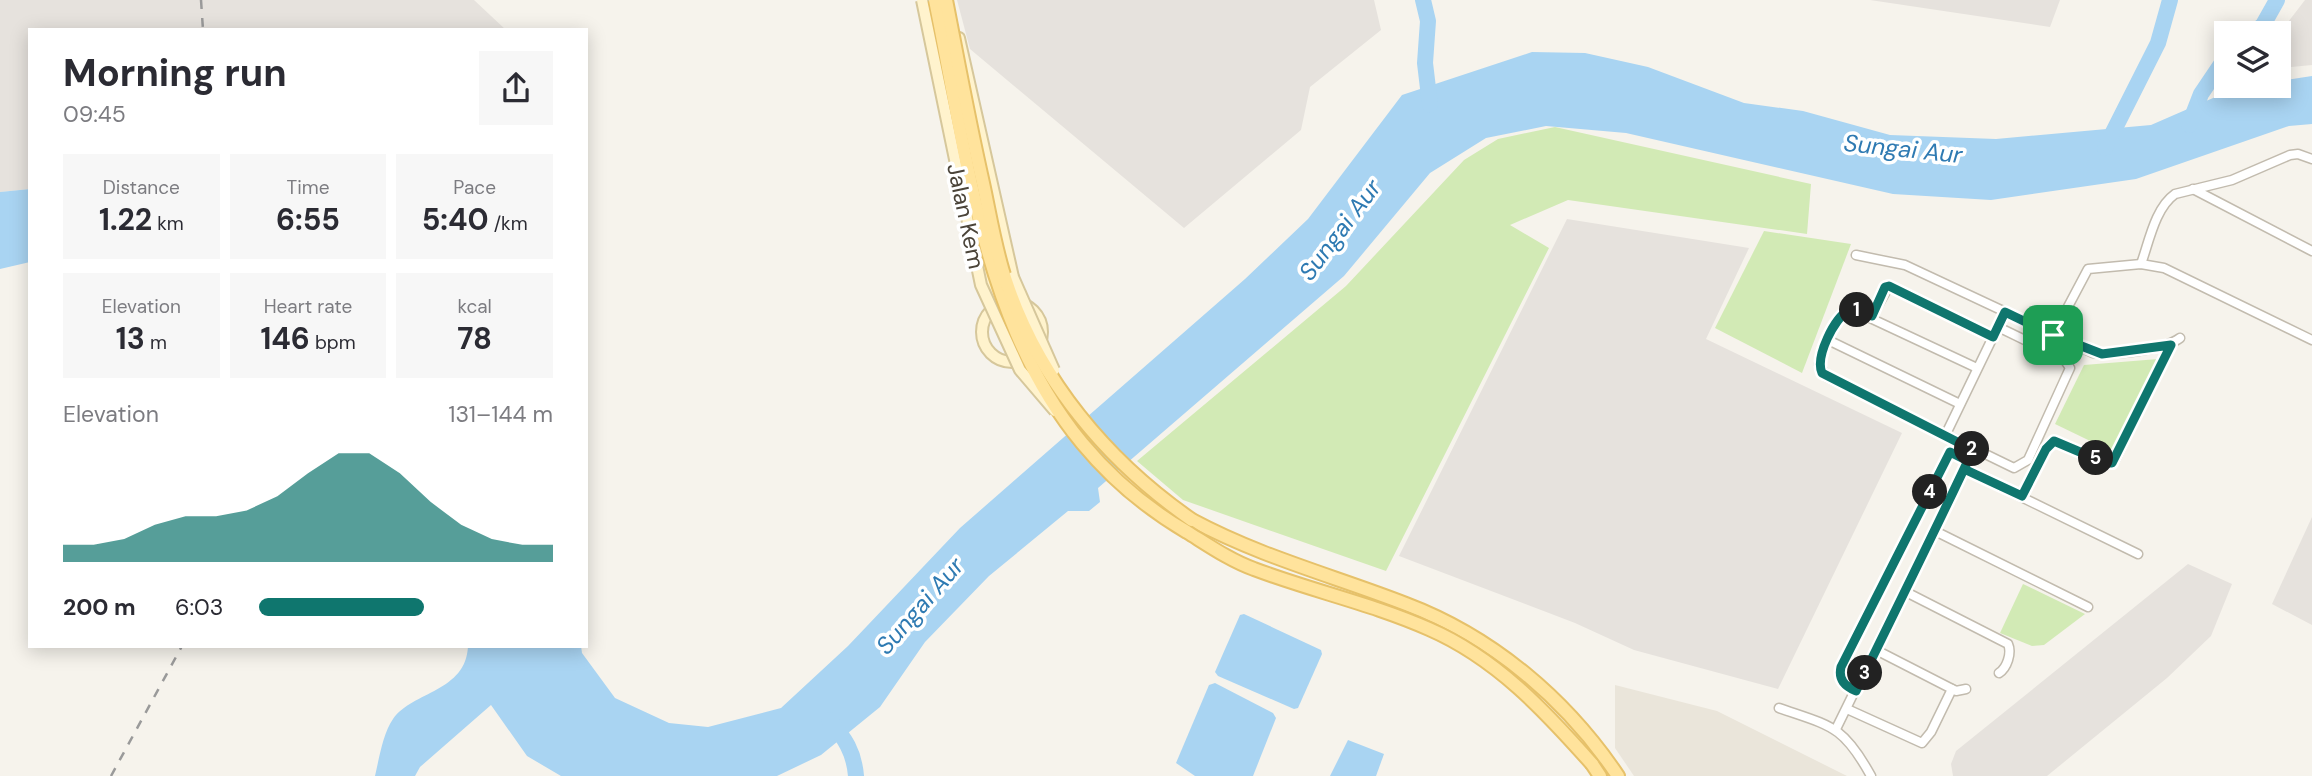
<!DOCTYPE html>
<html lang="en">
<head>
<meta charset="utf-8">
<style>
	body { margin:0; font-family:"DM Sans",sans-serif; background:#f7f7f7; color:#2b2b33; height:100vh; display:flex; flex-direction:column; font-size:26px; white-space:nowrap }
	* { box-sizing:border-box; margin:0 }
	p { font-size:23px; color:#7c7c81 }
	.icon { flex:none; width:38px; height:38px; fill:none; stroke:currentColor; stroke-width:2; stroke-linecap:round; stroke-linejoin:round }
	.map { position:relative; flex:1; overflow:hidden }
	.sheet { position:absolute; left:28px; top:28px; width:560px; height:620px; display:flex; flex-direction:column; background:#fff; border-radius:0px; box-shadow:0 4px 18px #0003 }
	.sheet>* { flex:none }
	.controls { position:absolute; left:2214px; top:21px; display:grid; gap:14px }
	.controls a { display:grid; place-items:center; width:77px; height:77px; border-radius:0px; background:#fff; box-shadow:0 4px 18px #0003; font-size:35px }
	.pin { position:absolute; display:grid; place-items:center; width:60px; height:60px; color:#fff; margin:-30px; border-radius:14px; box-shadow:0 4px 10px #0006 }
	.km { position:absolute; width:35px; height:35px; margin:-18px; border-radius:50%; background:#222; color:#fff; font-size:19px; line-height:35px; text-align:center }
	.round { display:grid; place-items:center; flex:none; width:74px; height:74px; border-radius:0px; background:#f7f7f7 }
	.summary { display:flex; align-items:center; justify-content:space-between; height:119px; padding:0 35px }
	h1 { font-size:38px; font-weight:700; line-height:52px }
	.figures { display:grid; grid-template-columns:repeat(3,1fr); gap:10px; height:119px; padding:7px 35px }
	.figures div { display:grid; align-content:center; border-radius:0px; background:#f7f7f7; text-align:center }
	.figures b { font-size:30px; font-weight:700 }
	.figures small { font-size:19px; font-weight:400 }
	.figures p { font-size:19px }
	.chart { height:196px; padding:14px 35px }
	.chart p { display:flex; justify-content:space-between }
	.chart svg { width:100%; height:126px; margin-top:7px; fill:#0f766e; opacity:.7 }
	ul { padding:0 35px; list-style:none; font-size:23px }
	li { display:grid; grid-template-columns:112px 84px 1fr; align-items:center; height:52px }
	li i { height:18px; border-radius:9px; background:#0f766e }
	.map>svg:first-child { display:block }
	.residential { fill:#eae5da }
	.industrial { fill:#e6e2dd }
	.green { fill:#d2eab5 }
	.water { fill:#a9d4f2 }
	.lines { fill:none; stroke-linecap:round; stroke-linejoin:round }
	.river { stroke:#a9d4f2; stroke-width:16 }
	.street-casing { stroke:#c2bbae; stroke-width:11 }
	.secondary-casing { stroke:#d6c79b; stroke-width:14 }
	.primary-casing { stroke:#e6c16a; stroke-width:16 }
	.street { stroke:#fff; stroke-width:8 }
	.secondary { stroke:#fff3cd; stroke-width:10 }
	.primary { stroke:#ffe39c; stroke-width:12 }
	.rail { stroke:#9a9a9a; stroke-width:2.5; stroke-dasharray:9 9; stroke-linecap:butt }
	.secondary-bridge-casing { stroke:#d6c79b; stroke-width:14; stroke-linecap:butt }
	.primary-bridge-casing { stroke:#e6c16a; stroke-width:16; stroke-linecap:butt }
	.secondary-bridge { stroke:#fff3cd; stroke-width:10 }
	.primary-bridge { stroke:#ffe39c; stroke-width:12 }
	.route-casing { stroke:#fff; stroke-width:14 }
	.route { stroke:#0f766e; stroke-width:9 }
	.labels { text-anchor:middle; stroke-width:7; stroke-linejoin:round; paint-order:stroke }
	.street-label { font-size:23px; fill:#4b4439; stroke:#fff }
	.water-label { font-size:24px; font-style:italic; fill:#2e7ab2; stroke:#fff }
</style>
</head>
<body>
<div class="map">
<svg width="2312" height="776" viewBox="0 0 2312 776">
	<rect width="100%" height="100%" fill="#f6f3ec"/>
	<polygon class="residential" points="1615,685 1717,711 1847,776 1634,776 1615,748"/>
	<g class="industrial">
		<polygon points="0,0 474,0 506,30 30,30 30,189 0,192"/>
		<polygon points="957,0 1374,0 1381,30 1310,87 1301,130 1184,228 970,49"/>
		<polygon points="1870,0 2060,0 2050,27"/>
		<polygon points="2305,0 2312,0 2312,65 2281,68 2279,67 2279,34"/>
		<polygon points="1567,219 1749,248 1706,339 1902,433 1778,689 1634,650 1575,623 1399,556"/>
		<polygon points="2312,517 2312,625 2272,604"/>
		<polygon points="2188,564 2232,584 2211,636 2167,678 2047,776 1953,776 1951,764 1956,751"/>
	</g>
	<g class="green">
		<polygon points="1555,127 1811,184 1807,234 1568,200 1510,225 1549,248 1386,571 1183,500 1137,461 1346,286 1464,160 1498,139"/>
		<polygon points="1764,231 1851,244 1802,373 1715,328"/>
		<polygon points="2158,359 2113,452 2055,424 2084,365"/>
		<polygon points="2023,584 2085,614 2044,645 2032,646 2000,633"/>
	</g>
	<g class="water">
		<path d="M1532,52l53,1 63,14 96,36 59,8 87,24 106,4 155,-14 85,-37 42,-2 1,-5 33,-5v48l-23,2 -153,53 -145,21 -98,-6 -267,-61 -80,-7 -60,12 -56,35 -86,103 -246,212 2,14 -11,9h-21l-79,65 -64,66 -45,65 -59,48 -44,21h-216l-34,-20 -36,-51 -71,62 -5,9h-40c4,-17 8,-43 18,-57 20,-28 73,-27 75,-73h113l1,7 33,45 54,25 39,4 73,-19 67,-62 112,-118 285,-249 63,-60 94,-124z"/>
		<polygon points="30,189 30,262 0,269 0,192"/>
		<polygon points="1244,614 1321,650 1322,654 1298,708 1294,709 1218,676 1215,672 1240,615"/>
		<polygon points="1215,683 1273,713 1276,718 1253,776 1195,776 1176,763 1209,685"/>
		<polygon points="1348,740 1384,754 1376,776 1330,776"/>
	</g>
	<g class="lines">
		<g class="river">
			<polyline points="1423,0 1428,21 1425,63 1430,105"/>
			<polyline points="2253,33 2263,25 2277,0"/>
			<polyline points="2189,125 2201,94 2226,57"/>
			<polyline points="2105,148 2158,43 2170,0"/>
			<path d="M829,720c16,18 25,32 27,56"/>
		</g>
		<g class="street-casing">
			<g id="street">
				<polyline points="2193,189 2312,251"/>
				<path d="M1856,255l49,10 188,88c20,3 71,-3 87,-15"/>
				<path d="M2141,264c8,-22 14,-56 34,-70l57,-14 58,-25 8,-1 14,5"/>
				<polyline points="1872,316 1889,286 1993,336"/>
				<polyline points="2053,335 2088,269 2141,264 2164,268 2312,340"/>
				<polyline points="1828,340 1960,404"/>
				<path d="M1977,368l-124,-58c-18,5 -30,37 -34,54l8,13 187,91 14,-8 42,-92 -6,-9 -66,-32"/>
				<polyline points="1945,436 2005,312"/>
				<polyline points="1964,469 2138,554"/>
				<polyline points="2022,496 2046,449 2054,441 2106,463 2115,460 2171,345"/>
				<polyline points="1935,531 2088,607"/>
				<path d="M1906,592l102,52c4,9 -1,24 -9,29"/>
				<polyline points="1876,650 1956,691 1966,689"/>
				<polyline points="1856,691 1843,683 1841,667 1950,451 1968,461"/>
				<path d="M1779,708c52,18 64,17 92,68"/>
				<polyline points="1847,709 1922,743 1931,732 1952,689"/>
				<polyline points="1836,729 1973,450"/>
			</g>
		</g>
		<g class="secondary-casing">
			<g id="secondary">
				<polyline points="927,0 936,33"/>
				<polyline points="959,38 1013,277"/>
				<polyline points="976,227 983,262 996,306"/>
				<circle cx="1012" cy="332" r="30"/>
			</g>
		</g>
		<g class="primary-casing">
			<g id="primary">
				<path d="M1192,520c69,37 142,56 214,84 87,33 160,95 212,172"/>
				<polyline points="1592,764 1600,776"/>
			</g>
		</g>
		<use href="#street" class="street"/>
		<use href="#secondary" class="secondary"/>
		<use href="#primary" class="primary"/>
		<g class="rail">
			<polyline points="201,0 203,30"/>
			<polyline points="111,776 182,646"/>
		</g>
		<g class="secondary-bridge-casing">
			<g id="secondary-bridge">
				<polyline points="922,0 981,285 1020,370 1055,411"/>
				<polyline points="1013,277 1054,370"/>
			</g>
		</g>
		<g class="primary-bridge-casing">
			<g id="primary-bridge">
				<path d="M935,0c41,201 56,417 252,532 21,13 44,29 67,37 58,22 119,35 175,60 67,29 116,82 163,135"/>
				<path d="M946,0c12,61 23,122 37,183 7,32 12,66 23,98 33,99 101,180 186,239"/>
			</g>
		</g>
		<use href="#secondary-bridge" class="secondary-bridge"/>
		<use href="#primary-bridge" class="primary-bridge"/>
	</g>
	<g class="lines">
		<g class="route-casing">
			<path id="route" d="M2053,335l-48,-23 -12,25 -104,-51 -4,1 -13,29 -23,-6c-15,8 -34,47 -27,63l151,77c-38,81 -78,161 -117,241 -11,-5 -18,-11 -15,-24l109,-215 18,9 -4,8 58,27 24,-47 8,-8 52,22h6l59,-118 -69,9 -49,-19"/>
		</g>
		<use href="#route" class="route"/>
	</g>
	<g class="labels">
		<g class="street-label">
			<text transform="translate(966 216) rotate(78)" y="8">Jalan Kem</text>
		</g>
		<g class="water-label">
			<text transform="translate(1903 149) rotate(6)" y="8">Sungai Aur</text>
			<text transform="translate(1340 230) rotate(-53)" y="8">Sungai Aur</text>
			<text transform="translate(920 606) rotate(-49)" y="8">Sungai Aur</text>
		</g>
	</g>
</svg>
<div class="controls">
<a><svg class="icon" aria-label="layers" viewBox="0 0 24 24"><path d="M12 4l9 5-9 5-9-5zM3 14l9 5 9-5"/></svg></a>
</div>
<div class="pin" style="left:2053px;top:335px;background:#1e9e55"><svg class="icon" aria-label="arrive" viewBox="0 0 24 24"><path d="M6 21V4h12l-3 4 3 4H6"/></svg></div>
<b class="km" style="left:1857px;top:310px">1</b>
<b class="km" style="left:1972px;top:449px">2</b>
<b class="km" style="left:1865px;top:673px">3</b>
<b class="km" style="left:1930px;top:492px">4</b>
<b class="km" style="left:2096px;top:458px">5</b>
<section class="sheet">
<div class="summary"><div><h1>Morning run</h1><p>09:45</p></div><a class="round"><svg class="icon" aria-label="share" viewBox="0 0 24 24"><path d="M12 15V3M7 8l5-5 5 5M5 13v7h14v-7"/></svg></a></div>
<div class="figures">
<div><p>Distance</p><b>1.22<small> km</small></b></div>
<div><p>Time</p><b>6:55</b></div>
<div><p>Pace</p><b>5:40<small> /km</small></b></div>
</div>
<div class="figures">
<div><p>Elevation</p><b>13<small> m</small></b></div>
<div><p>Heart rate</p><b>146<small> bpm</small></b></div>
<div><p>kcal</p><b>78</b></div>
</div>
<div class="chart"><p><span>Elevation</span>131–144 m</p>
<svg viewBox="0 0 160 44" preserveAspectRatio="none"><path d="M0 44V38L10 38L20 36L30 31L40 28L50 28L60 26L70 21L80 13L90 6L100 6L110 13L120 23L130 31L140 36L150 38L160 38V44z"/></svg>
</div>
<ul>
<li><b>200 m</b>6:03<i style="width:56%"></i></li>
</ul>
</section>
</div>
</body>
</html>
